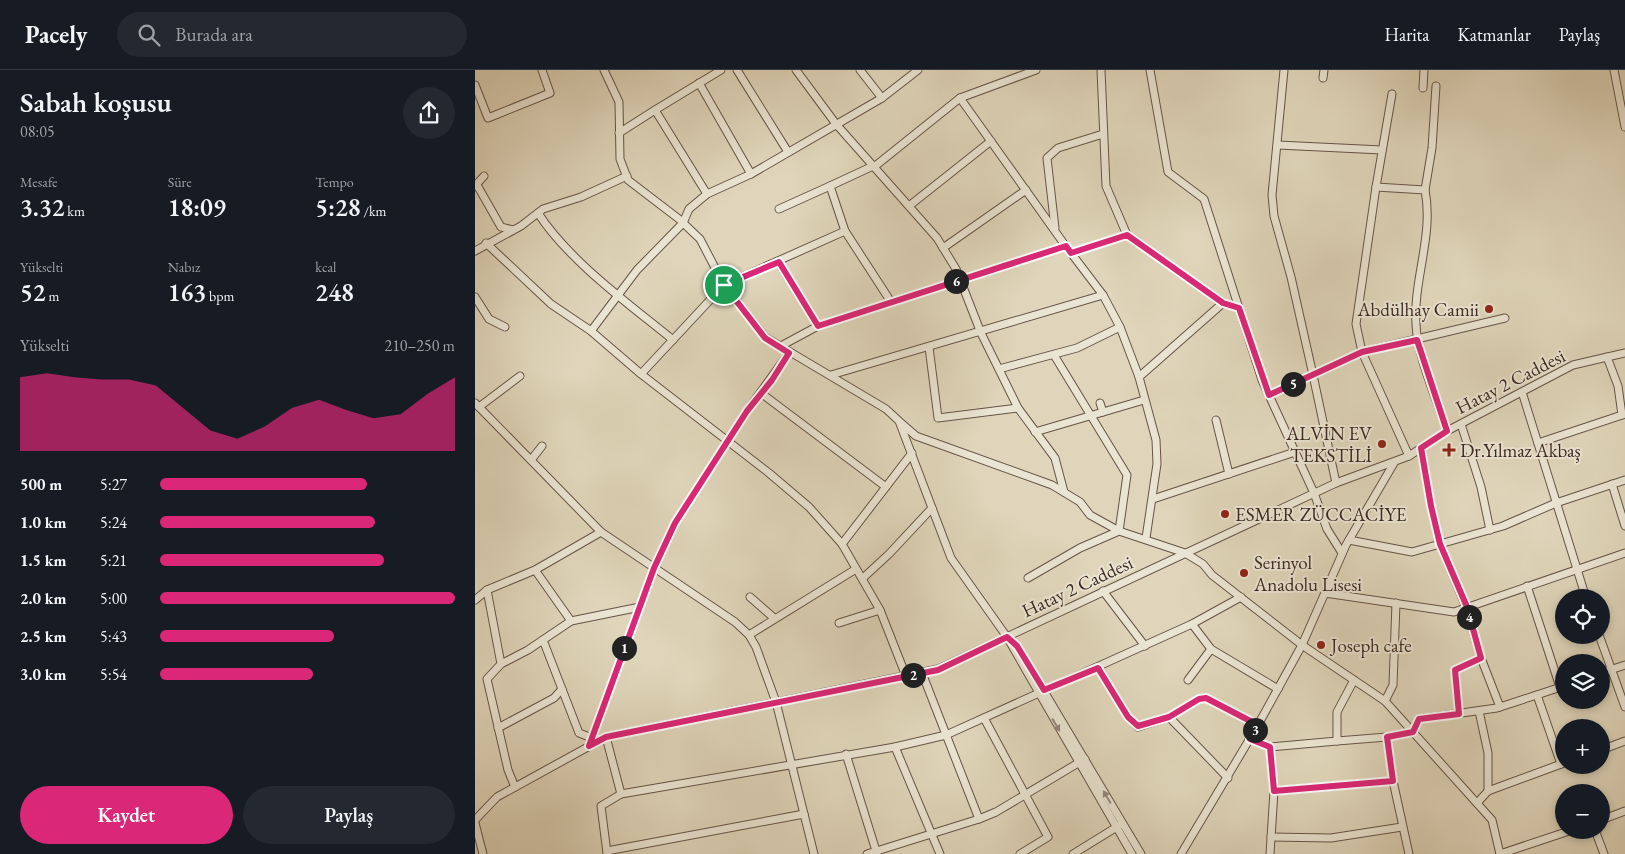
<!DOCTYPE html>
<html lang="tr">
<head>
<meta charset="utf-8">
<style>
	body { margin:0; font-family:"EB Garamond",serif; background:#242831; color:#f1f3f6; height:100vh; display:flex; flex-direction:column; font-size:19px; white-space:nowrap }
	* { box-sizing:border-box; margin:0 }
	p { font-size:16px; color:#9ea1a6 }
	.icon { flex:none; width:28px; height:28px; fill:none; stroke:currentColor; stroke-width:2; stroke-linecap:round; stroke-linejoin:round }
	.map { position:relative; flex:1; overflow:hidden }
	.side { display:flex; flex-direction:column; background:#171b24; width:475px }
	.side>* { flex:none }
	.controls { position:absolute; left:1080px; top:519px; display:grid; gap:10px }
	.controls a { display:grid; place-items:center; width:55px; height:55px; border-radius:50%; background:#171b24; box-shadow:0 2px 8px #0003; font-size:25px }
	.pin { position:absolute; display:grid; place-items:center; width:42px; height:42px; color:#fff; margin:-21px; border:2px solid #fff; border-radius:50%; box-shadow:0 1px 5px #0007 }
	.km { position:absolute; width:25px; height:25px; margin:-12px; border-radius:50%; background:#222; color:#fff; font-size:14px; line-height:25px; text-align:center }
	.round { display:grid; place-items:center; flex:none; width:52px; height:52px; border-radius:26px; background:#242831 }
	.headline { display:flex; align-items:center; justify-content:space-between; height:85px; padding:0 20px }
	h1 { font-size:28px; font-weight:600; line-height:38px }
	.figures { display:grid; grid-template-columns:repeat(3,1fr); gap:8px; height:85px; padding:5px 20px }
	.figures div { display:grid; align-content:center }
	.figures b { font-size:25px; font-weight:600 }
	.figures small { font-size:14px; font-weight:400 }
	.figures p { font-size:14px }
	.chart { height:140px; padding:10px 20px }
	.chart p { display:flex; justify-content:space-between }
	.chart svg { width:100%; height:90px; margin-top:5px; fill:#db2777; opacity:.7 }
	.button { display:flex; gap:10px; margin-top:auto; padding:10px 20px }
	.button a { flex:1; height:58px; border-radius:30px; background:#db2777; color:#fff; font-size:20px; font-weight:600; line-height:58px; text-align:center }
	.button a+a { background:#242831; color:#f1f3f6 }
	ul { padding:0 20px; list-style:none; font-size:16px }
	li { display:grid; grid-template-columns:80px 60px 1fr; align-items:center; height:38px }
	li i { height:12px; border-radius:6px; background:#db2777 }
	header { display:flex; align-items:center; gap:30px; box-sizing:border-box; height:70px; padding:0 25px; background:#171b24; border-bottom:1px solid #363941 }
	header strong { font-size:24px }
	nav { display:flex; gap:28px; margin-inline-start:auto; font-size:18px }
	.search { width:350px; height:45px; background:#242831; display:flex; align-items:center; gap:12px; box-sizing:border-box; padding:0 18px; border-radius:28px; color:#9ea1a6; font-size:19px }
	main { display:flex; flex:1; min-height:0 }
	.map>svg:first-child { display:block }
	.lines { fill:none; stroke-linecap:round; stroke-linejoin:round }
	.minor-casing { stroke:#665448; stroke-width:9 }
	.minor { stroke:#eae4d2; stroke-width:7 }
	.oneway { fill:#94867a }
	.route-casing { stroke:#fff; stroke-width:10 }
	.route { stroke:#db2777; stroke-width:6 }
	.poi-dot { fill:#8f2418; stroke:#eae4d2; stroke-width:2 }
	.labels { text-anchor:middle; stroke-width:4; stroke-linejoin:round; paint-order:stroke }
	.poi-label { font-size:19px; fill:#3d2922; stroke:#eae4d2; text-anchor:start }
	.street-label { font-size:19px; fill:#3d2922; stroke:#eae4d2 }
</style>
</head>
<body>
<header>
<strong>Pacely</strong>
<div class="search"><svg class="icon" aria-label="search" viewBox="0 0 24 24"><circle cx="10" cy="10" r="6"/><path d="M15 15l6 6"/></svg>Burada ara</div>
<nav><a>Harita</a><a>Katmanlar</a><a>Paylaş</a></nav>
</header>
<main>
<section class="side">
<div class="headline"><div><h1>Sabah koşusu</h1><p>08:05</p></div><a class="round"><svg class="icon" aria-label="share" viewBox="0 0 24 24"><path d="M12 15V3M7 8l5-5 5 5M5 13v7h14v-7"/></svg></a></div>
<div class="figures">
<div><p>Mesafe</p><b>3.32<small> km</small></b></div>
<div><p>Süre</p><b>18:09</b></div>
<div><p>Tempo</p><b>5:28<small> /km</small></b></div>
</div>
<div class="figures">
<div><p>Yükselti</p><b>52<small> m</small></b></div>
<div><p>Nabız</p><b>163<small> bpm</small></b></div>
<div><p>kcal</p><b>248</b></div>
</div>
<div class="chart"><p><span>Yükselti</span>210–250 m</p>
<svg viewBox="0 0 160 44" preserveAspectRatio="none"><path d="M0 44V8L10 6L20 8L30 9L40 9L50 12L60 23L70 34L80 38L90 32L100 23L110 19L120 24L130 28L140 26L150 16L160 8V44z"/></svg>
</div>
<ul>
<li><b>500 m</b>5:27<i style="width:70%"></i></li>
<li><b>1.0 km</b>5:24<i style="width:73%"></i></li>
<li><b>1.5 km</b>5:21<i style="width:76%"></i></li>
<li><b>2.0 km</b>5:00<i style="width:100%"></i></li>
<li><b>2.5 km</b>5:43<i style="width:59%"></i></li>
<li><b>3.0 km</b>5:54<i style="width:52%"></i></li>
</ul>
<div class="button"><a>Kaydet</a><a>Paylaş</a></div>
</section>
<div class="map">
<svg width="1150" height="784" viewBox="0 0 1150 784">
	<rect width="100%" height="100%" fill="#dfd5ba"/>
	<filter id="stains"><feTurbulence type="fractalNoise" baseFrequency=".004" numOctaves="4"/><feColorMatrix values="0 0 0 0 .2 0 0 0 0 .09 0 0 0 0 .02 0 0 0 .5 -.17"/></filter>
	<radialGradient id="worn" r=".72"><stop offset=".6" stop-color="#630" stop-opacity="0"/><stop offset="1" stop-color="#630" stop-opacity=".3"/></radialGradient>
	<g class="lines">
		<g class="minor-casing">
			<g id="minor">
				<polyline points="129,0 144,32 145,89 153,110 204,149 225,169 249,215 290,267 411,339 424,351 476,488 532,567 657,784"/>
				<polyline points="262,0 313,82"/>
				<polyline points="321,0 361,54 462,168 481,199 506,263 543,338 580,388 589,422"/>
				<polyline points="385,0 407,28"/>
				<polyline points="626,0 631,116 652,165 596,183 628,225 645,257 664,307 681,370 682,394 671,468"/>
				<polyline points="675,0 693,102 729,129 787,310 839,423 852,459 867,483"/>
				<polyline points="809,0 797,125 799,146 816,207 838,305 887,282 1030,248"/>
				<polyline points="1139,0 1150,57"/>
				<polyline points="848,8 849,0"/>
				<polyline points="224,13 276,104"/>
				<polyline points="0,15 13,48 75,23 67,0"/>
				<polyline points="948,18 949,0"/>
				<polyline points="917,24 901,117 881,254 887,282 934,386"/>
				<polyline points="485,28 592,178"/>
				<polyline points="180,40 246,0"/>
				<polyline points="144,63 180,40 232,124"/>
				<polyline points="803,75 907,80"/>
				<polyline points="398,96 355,116 370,161 416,232"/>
				<polyline points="399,97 485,28 561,0"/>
				<polyline points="2,115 26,157 38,160"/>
				<polyline points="0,116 9,106"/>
				<path d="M901,117l49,3c9,45 -12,90 -9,134 1,32 21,76 31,107"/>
				<polyline points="950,120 957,78 961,16"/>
				<polyline points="434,136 516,71"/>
				<polyline points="304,139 355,116"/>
				<path d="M63,143c30,47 91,91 135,127"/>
				<polyline points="580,158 572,88 583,78 628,64"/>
				<polyline points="652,165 748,233"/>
				<polyline points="11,173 76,234 116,261 166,304 294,403 334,437 367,474"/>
				<polyline points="468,178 551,120"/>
				<polyline points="0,181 46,156 68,139 106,127 152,106"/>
				<polyline points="304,193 343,256"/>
				<polyline points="0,227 14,249 30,257"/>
				<polyline points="116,261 162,200 208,153 214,139 232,124 276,104 407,28 443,0"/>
				<polyline points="304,277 343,256 591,176"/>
				<polyline points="454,277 463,348 543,338"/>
				<polyline points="1132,287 1143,316 1147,345"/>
				<polyline points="524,299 602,278 645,257"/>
				<polyline points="166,304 249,215 370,161"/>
				<polyline points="356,305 628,225"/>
				<polyline points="664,307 748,233 764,238"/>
				<polyline points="1047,322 1111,528"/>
				<polyline points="286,323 411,417"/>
				<polyline points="794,325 838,305 861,413"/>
				<polyline points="0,333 126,462"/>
				<polyline points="625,333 628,342"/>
				<polyline points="4,337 45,306"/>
				<polyline points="741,350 754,404"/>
				<polyline points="426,353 441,366 577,415 605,432 615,445 644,461 710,483 728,494 737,505 827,575 910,631 1017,750 1025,784"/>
				<polyline points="986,354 1006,417 1015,460"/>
				<polyline points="560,362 669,330"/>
				<polyline points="1063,373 1150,344"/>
				<polyline points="946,378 956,436 965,474 991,537 1006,588 1025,637"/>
				<polyline points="56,390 67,376"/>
				<polyline points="1137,414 1150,456"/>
				<polyline points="678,429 820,382"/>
				<polyline points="874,470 937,482 1028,456 1081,433 1150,410"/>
				<polyline points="60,500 96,551"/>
				<polyline points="388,508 414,484 457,438"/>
				<polyline points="553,508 605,478 644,461 652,405 579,285"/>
				<polyline points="1052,516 1085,617"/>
				<polyline points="12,520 26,594"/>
				<polyline points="628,521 670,576"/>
				<polyline points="850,523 979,542 1150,483"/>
				<polyline points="275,527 299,548"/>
				<polyline points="766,527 717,554 736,579 803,619"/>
				<polyline points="0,530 12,520 60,500 126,462 260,552 274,565 281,577 301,632 339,784"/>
				<polyline points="364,553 405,540"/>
				<polyline points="274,565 381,499"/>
				<polyline points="1124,565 1150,637"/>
				<polyline points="534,569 542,576 666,784"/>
				<polyline points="68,570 104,663 117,668"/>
				<polyline points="623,598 653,647 663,657 694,647 724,629 731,628 783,655"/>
				<polyline points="447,603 504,749 521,742 610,689"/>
				<polyline points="1126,603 1150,595"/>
				<polyline points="431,606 405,540 367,474 437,383"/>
				<polyline points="713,610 736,579"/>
				<polyline points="1062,625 1086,694"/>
				<polyline points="910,631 918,615 921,533"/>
				<polyline points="1004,641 1013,683 1013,721"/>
				<polyline points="984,644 980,600 1006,588"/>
				<polyline points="694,647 753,708"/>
				<polyline points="509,648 573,767 545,784"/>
				<polyline points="23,658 79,628 87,619"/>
				<polyline points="131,667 146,724 126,736 132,783"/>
				<polyline points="912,667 918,711 934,784"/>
				<polyline points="775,669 795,677 862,671 862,642 879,610"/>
				<polyline points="862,671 912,667 938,662 944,649 1022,638 1089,616"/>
				<polyline points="114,676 179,498 200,453 272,341 314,283"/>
				<polyline points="420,677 465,784"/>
				<polyline points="795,677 799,721 795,784"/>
				<polyline points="1126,680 1150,671"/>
				<polyline points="371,684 402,784"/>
				<polyline points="40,717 33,700 12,609 26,594 53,580 96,551 165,537"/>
				<polyline points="799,721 918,711"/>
				<polyline points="146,724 420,677 471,665 717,554"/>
				<polyline points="1003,732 1013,721 1089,693"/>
				<polyline points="0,750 22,727 131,667 463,599 861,413 934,386 972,361 1098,295 1150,283"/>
				<polyline points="1126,750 1150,741"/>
				<polyline points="0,753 8,784"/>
				<polyline points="1120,760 1129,784"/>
				<polyline points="796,767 856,768 927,757"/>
				<polyline points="132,781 329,744"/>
				<polyline points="392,784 504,749"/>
				<polyline points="598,784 645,755"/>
				<polyline points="706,784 783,655 827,575 871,475 919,393"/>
				<polyline points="1025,784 1097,760"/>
			</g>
		</g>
		<use href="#minor" class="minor"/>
	</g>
	<defs><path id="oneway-solid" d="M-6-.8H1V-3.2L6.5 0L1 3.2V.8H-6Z" transform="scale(1.25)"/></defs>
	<g class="oneway">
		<use href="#oneway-solid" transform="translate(581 655) rotate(60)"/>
		<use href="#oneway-solid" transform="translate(632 727) rotate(-120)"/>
	</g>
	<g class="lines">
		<g class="route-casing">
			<polygon id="route" points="652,165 748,233 764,238 794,325 887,282 942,270 972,361 946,378 956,436 965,474 992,537 1006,588 980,600 984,644 944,649 938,662 912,667 918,711 799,721 795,677 775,669 783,655 731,628 724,629 694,647 663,656 653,647 623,598 569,620 542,576 532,567 463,600 131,667 114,676 179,498 200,453 272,341 297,310 314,283 290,268 249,215 304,192 343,256 591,176 596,183"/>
		</g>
		<use href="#route" class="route"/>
	</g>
	<g class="poi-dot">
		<circle cx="1014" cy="239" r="5"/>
		<circle cx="907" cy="374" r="5"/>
		<path d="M971.5 372.5h5v5h5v5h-5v5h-5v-5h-5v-5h5z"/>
		<circle cx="750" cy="444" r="5"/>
		<circle cx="769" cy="503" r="5"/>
		<circle cx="846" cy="575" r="5"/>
	</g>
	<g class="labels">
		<g class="poi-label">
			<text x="1004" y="246" text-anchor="end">Abdülhay Camii</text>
			<text x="897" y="370" text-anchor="end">ALVİN EV<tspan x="897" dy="22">TEKSTİLİ</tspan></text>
			<text x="985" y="387">Dr.Yılmaz Akbaş</text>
			<text x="760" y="451">ESMER ZÜCCACİYE</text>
			<text x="779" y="499">Serinyol<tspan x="779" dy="22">Anadolu Lisesi</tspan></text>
			<text x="856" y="582">Joseph cafe</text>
		</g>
		<g class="street-label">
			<text transform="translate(1035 311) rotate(-27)" y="7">Hatay 2 Caddesi</text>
			<text transform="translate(602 516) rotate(-25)" y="7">Hatay 2 Caddesi</text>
		</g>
	</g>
	<rect width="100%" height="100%" filter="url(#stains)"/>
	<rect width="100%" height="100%" fill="url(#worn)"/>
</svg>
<div class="controls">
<a><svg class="icon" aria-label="locate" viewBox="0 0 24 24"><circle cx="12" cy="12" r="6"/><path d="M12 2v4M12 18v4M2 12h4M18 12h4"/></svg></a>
<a><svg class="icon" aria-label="layers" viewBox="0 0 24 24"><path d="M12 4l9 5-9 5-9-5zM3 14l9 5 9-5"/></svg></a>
<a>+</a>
<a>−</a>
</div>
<div class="pin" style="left:249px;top:215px;background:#1e9e55"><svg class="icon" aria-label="arrive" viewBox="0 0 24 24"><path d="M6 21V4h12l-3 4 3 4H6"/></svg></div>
<b class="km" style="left:149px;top:578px">1</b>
<b class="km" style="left:438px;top:605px">2</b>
<b class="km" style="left:780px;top:660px">3</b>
<b class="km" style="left:994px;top:547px">4</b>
<b class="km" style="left:818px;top:314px">5</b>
<b class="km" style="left:481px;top:211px">6</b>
</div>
</main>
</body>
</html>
